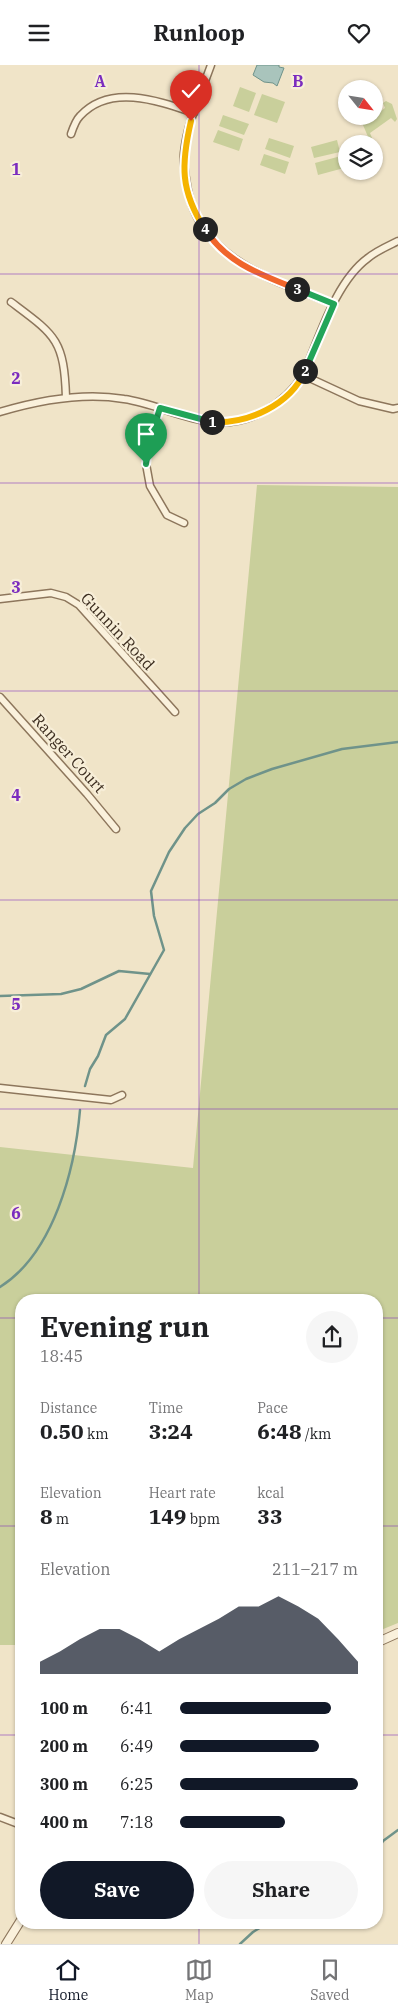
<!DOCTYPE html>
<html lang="en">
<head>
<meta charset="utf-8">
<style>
	body { margin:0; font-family:"IBM Plex Serif",serif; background:#f6f6f6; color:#202124; height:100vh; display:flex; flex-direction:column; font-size:19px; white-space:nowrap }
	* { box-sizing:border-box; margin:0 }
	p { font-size:16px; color:#757577 }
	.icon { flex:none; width:28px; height:28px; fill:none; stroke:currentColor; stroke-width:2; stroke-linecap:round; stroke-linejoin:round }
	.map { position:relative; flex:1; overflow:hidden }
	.sheet { position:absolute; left:15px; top:1229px; width:368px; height:635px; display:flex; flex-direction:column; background:#fff; border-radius:20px; box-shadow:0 1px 4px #0004 }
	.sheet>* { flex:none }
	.needle { width:32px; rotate:120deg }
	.controls { position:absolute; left:338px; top:15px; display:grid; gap:10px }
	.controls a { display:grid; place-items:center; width:45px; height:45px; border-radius:50%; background:#fff; box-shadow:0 1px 4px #0004; font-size:25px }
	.pin { position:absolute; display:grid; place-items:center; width:42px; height:42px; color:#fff; margin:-51px -21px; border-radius:50% 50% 50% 0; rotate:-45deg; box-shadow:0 0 5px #0007 }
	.pin .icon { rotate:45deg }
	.km { position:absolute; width:25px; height:25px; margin:-12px; border-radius:50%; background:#222; color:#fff; font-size:14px; line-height:25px; text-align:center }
	.round { display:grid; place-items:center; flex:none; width:52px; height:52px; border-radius:26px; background:#f6f6f6 }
	.overview { display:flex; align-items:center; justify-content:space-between; height:85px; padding:0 25px }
	h1 { font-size:28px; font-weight:700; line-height:38px }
	.figures { display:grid; grid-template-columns:repeat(3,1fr); gap:8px; height:85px; padding:5px 25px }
	.figures div { display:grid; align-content:center }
	.figures b { font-size:21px; font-weight:700 }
	.figures small { font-size:14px; font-weight:400 }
	.figures p { font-size:14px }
	.chart { height:140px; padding:10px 25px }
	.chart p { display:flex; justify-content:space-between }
	.chart svg { width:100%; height:90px; margin-top:5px; fill:#111827; opacity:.7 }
	.action { display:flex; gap:10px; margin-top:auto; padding:10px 25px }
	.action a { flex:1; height:58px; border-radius:30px; background:#111827; color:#fff; font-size:20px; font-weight:700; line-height:58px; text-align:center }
	.action a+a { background:#f6f6f6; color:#202124 }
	ul { padding:0 25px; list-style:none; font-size:16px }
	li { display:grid; grid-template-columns:80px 60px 1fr; align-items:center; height:38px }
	li i { height:12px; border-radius:6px; background:#111827 }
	header { display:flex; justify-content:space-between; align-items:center; height:65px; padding:0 25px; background:#fff; font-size:22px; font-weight:700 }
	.tabs { display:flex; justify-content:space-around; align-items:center; height:70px; border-top:1px solid #e0e0e0; background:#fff; font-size:14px; color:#757577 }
	.tabs a { display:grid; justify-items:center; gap:2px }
	.tabs .on { color:#111827 }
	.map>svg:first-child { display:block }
	.green { fill:#c9cf9b }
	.water { fill:#a9c4bc; stroke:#6f938a }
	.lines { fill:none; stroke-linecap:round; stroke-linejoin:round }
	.stream { stroke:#6f938a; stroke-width:2.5 }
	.minor-casing { stroke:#8d765c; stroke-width:9 }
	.tertiary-casing { stroke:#8d765c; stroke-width:10 }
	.minor { stroke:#faf1dc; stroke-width:6 }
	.tertiary { stroke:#faf1dc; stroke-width:8 }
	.split-1-casing { stroke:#fff; stroke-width:10 }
	.split-2-casing { stroke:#fff; stroke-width:10 }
	.split-3-casing { stroke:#fff; stroke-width:10 }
	.split-4-casing { stroke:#fff; stroke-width:10 }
	.split-5-casing { stroke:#fff; stroke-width:10 }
	.split-1 { stroke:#22a559; stroke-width:6 }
	.split-2 { stroke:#f5b400; stroke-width:6 }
	.split-3 { stroke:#22a559; stroke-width:6 }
	.split-4 { stroke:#f0652b; stroke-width:6 }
	.split-5 { stroke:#f5b400; stroke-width:6 }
	.grid { fill:none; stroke:#7b2cbf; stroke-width:1; stroke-opacity:0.55 }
	.labels { text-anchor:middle; stroke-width:4.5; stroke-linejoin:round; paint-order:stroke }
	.street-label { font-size:16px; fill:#3d2e20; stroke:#f7eed8 }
	.grid-label { font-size:16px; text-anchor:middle; font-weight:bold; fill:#7b2cbf; stroke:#f7eed8; stroke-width:4.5; stroke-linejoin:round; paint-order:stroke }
</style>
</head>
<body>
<header><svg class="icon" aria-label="menu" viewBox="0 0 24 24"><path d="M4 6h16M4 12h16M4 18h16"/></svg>Runloop<svg class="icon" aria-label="heart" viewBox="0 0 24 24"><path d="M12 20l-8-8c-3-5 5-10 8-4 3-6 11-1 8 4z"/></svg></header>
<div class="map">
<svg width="398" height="1879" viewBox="0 0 398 1879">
	<rect width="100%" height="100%" fill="#f0e4c8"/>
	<g class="green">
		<polygon points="240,22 256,28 249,47 233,41"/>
		<polygon points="262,29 285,37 277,58 254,50"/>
		<polygon points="386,36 392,39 397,54 395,57 391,53 370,68 372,73 369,74 360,53 362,53 365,57 385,43 383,38"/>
		<polygon points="223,50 249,59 244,70 219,61"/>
		<polygon points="218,65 243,74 239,86 213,77"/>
		<polygon points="269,73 294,81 290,93 265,84"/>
		<polygon points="337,75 340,87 314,93 311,82"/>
		<polygon points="264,89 289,97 285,109 260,100"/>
		<polygon points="341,91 344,103 318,110 315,98"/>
		<polygon points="257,420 398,422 398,1558 376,1567 376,1235 21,1235 21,1580 0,1580 0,1082 193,1103"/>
	</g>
	<polygon class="water" points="257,0 279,0 279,2 284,3 277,21 273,18 264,17 253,10"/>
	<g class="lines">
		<g class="stream">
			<polyline points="0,931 61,929 81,924 119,906 150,909"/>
			<polyline points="85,1021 90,1004 98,991 106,970 125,954 164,885 154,851 151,826 169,787 185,763 198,749 215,738 229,724 246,714 272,704 342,684 398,677"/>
			<path d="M0,1222c54,-34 75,-118 80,-177"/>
			<polyline points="376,1787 383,1776 398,1765"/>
			<polyline points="240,1879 253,1867 268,1858"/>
		</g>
		<g class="minor-casing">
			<g id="minor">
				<path d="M211,0c-10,28 -24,58 -27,88 -1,12 2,25 4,38 15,71 87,89 146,113"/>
				<path d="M71,69c2,-6 5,-14 9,-18 30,-33 79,-15 114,-3"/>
				<path d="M11,237c44,33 53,37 55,95"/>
				<polyline points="303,310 359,336 393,344 398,343"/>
				<polyline points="160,343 149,378 146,399 150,421 167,450 184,458"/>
				<path d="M0,347c40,-12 82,-20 124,-13 30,4 58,20 89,23 36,4 72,-18 90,-47 16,-36 32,-93 65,-117 8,-7 20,-12 30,-17"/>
				<polyline points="0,534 51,528 66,532 79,540 175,647"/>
				<polyline points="0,632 87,729 116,764"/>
				<polyline points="0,1023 111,1035 122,1030"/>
				<polyline points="0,1752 21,1760"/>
			</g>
		</g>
		<g class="tertiary-casing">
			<g id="tertiary">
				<polyline points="376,1578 398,1568"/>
				<polyline points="6,1879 21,1855"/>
			</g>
		</g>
		<use href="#minor" class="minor"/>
		<use href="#tertiary" class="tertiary"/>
	</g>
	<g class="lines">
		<g class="split-1-casing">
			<polyline id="split-1" points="146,399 149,378 160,343 212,357"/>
		</g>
		<g class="split-2-casing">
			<path id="split-2" d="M212,357c36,2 78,-17 93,-51"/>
		</g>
		<g class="split-3-casing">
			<polyline id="split-3" points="297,224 334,239 305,306"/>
		</g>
		<g class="split-4-casing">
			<path id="split-4" d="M205,164c21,34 57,46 92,60"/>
		</g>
		<g class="split-5-casing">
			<path id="split-5" d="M191,56c-10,43 -11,70 14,108"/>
		</g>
		<use href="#split-1" class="split-1"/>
		<use href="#split-2" class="split-2"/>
		<use href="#split-3" class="split-3"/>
		<use href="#split-4" class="split-4"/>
		<use href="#split-5" class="split-5"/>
	</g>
	<path class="grid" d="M199,0v1235M0,209h398M0,418h398M0,626h398M0,835h398M0,1044h398M0,1253h21M376,1253h22M0,1461h21M376,1461h22M0,1670h21M376,1670h22M199,1858v21"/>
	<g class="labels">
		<g class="street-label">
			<text transform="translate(118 566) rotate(47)" y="6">Gunnin Road</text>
			<text transform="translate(69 688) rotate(48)" y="6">Ranger Court</text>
		</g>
	</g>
	<g class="grid-label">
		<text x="100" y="22">A</text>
		<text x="298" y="22">B</text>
		<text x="16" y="110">1</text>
		<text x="16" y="319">2</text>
		<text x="16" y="528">3</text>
		<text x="16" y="736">4</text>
		<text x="16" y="945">5</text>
		<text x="16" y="1154">6</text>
	</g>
</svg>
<div class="controls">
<a><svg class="needle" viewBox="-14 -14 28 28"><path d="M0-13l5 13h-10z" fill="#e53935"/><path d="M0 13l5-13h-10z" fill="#757577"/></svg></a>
<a><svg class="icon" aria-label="layers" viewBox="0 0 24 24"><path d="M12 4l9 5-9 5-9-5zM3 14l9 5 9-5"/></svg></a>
</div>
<div class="pin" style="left:146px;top:399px;background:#1e9e55"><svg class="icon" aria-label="arrive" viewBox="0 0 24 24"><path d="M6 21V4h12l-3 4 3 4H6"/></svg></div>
<div class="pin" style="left:191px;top:56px;background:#d93025"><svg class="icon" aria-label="check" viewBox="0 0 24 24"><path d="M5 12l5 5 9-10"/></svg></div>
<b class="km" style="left:212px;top:357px">1</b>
<b class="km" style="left:305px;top:306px">2</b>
<b class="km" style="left:297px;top:224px">3</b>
<b class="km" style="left:205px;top:164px">4</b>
<section class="sheet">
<div class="overview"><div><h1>Evening run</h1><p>18:45</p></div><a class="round"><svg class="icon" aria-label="share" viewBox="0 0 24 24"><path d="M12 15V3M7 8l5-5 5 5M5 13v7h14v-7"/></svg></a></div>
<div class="figures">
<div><p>Distance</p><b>0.50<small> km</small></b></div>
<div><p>Time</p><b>3:24</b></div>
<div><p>Pace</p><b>6:48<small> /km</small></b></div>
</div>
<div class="figures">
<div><p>Elevation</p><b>8<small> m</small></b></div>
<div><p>Heart rate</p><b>149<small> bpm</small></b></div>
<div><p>kcal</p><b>33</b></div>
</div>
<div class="chart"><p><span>Elevation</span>211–217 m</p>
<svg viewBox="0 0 160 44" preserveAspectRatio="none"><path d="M0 44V38L10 33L20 27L30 22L40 22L50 27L60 33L70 27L80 22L90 17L100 11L110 11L120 6L130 11L140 17L150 27L160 38V44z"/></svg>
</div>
<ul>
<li><b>100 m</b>6:41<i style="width:85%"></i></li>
<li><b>200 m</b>6:49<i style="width:78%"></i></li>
<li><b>300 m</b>6:25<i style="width:100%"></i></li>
<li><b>400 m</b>7:18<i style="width:59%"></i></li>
</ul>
<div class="action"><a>Save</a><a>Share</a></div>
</section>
</div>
<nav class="tabs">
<a class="on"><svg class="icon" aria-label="home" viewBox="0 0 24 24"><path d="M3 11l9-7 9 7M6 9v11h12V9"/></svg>Home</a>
<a><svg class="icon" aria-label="map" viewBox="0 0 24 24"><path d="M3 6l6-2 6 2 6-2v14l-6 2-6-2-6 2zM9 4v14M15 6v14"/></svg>Map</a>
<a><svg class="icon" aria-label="saved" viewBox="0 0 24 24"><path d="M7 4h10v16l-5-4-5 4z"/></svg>Saved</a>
</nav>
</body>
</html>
